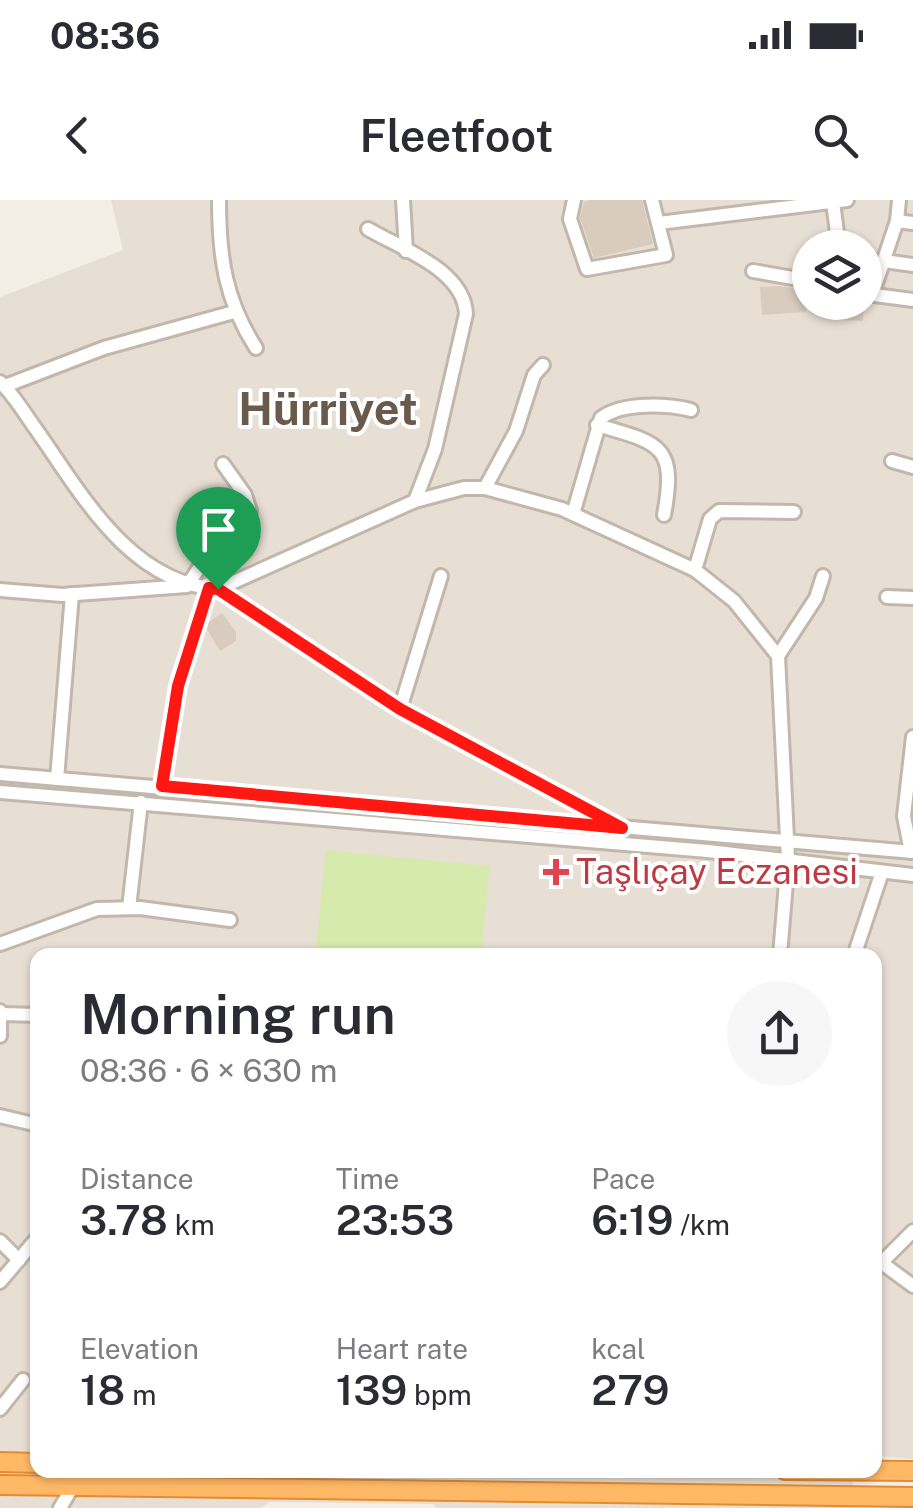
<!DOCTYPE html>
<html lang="en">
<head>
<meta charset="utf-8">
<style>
	body { margin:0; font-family:"Public Sans",sans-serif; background:#f7f7f7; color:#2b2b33; height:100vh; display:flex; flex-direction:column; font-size:38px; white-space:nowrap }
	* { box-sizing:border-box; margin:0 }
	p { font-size:32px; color:#7c7c81 }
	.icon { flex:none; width:55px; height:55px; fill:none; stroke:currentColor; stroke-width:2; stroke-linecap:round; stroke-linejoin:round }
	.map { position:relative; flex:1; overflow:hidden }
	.sheet { position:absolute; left:30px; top:748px; width:852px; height:530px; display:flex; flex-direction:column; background:#fff; border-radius:20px; box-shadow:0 2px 8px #0004 }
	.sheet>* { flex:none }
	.controls { position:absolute; left:792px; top:30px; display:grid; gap:20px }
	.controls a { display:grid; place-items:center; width:90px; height:90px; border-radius:50%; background:#fff; box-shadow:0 2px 8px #0004; font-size:50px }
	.pin { position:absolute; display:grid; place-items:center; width:85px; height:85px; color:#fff; margin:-102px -42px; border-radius:50% 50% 50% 0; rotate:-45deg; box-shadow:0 0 10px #0007 }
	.pin .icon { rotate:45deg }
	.round { display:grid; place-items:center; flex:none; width:105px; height:105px; border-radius:52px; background:#f7f7f7 }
	.summary { display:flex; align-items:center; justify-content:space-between; height:170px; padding:0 50px }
	h1 { font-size:55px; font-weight:600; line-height:75px }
	.stats { display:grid; grid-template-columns:repeat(3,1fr); gap:15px; height:170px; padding:10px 50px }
	.stats div { display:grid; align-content:center }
	.stats b { font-size:42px; font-weight:600 }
	.stats small { font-size:28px; font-weight:400 }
	.stats p { font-size:28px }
	.status { display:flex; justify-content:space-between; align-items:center; height:70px; padding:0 50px; background:#fff; direction:ltr }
	.status svg { height:28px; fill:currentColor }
	header { display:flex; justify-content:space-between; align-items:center; height:130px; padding:0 50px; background:#fff; font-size:45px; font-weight:600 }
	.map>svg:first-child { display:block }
	.residential { fill:#e8dfd4; fill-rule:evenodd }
	.green { fill:#d6eaad }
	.building { fill:#d9cbbe }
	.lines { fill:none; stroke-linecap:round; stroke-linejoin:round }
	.minor-casing { stroke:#c2b7ab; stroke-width:18 }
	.highway-casing { stroke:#e48b30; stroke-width:22 }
	.minor { stroke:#fff; stroke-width:12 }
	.highway { stroke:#ffb966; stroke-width:18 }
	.route-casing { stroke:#fff; stroke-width:20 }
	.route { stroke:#ff1712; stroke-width:12 }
	.health-dot { fill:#e0444e; stroke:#fff; stroke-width:4 }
	.labels { text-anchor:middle; stroke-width:8; stroke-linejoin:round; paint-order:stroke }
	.health-label { font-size:35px; fill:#be3a42; stroke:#fff; text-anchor:start }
	.district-label { font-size:45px; font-weight:bold; fill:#6a5a4c; stroke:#fff }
</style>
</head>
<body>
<div class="status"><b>08:36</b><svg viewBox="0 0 49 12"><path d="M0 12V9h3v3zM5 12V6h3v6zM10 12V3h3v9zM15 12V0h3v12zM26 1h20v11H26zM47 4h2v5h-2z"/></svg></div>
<header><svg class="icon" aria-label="back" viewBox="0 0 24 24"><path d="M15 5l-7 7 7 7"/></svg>Fleetfoot<svg class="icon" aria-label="search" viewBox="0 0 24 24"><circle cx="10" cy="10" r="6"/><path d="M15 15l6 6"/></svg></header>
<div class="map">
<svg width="913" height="1308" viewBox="0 0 913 1308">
	<rect width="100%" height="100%" fill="#f4eee6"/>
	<path class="residential" d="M111,0h802v1259l-38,-3v-501h-837v515h813l5,38h-420l-3,-4 -164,-2 -8,6h-261v-1211l123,-47zM810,48h55v54h-55z"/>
	<polygon class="green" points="326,650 490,666 481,755 315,755"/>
	<g class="building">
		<polygon points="590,0 642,0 653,44 594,58 580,18 584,2"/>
		<polygon points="779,86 804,90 806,112 762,115 760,87"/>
		<polygon points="824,102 864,103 863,121 823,119"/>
		<polygon points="222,413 236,432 236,441 220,451 207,429 209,422"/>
	</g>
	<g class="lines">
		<g class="minor-casing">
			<g id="minor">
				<path d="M219,0c0,57 6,100 37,148"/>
				<polyline points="403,0 406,51"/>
				<polyline points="574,0 570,19 587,69 666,55 652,0"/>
				<polyline points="833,2 839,48"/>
				<polyline points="897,21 913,23"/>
				<polyline points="659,23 847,0"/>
				<path d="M368,29c34,20 96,41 98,85l-31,135 -20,52"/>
				<polyline points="884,61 913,65"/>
				<polyline points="753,71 810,81"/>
				<polyline points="867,94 913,100"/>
				<polyline points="872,95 897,21 899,0"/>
				<path d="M0,182c13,12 23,29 33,43 47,66 95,158 185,164l182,120 215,115"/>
				<polyline points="5,186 104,148 234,112"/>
				<path d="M597,225c63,18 80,20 67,90"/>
				<polyline points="892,261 913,267"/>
				<polyline points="485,288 516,231 534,175 543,165"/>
				<path d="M573,314l28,-96c21,-16 66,-14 90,-8"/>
				<polyline points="695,370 710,319 719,311 794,312"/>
				<polyline points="218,389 415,301 464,288 485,288 562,309 695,370 734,401 778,456 788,659 780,755"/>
				<polyline points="0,390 62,395 187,386 211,350 250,311 245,295 223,264"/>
				<polyline points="887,397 913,398"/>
				<polyline points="778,456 816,398 823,376"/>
				<polyline points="400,509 441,376"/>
				<polyline points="0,574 913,652"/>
				<polyline points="57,579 72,394"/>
				<polyline points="162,587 178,486 209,388"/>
				<polyline points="0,592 708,651 913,675"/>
				<polyline points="911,652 904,616 913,537"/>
				<polyline points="129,708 141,602"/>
				<polyline points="0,744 97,709 140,708 230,720"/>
				<polyline points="856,750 882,672"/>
				<polyline points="0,811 0,836"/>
				<polyline points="1,814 38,815"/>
				<polyline points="0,916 38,925"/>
				<polyline points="0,1041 19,1060"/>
				<polyline points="875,1058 913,1086"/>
				<polyline points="881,1063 913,1031"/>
				<polyline points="0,1082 38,1037"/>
				<polyline points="0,1209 23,1180"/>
				<polyline points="60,1308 73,1286"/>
			</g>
		</g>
		<g class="highway-casing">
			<g id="highway">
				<polyline points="0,1262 38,1263"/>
				<polyline points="785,1270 913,1271"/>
				<polyline points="0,1285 913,1297"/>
			</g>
		</g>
		<use href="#minor" class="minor"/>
		<use href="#highway" class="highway"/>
	</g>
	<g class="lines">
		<g class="route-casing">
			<polygon id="route" points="209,388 218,389 400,509 622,628 162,586 178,486"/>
		</g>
		<use href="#route" class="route"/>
	</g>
	<path class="health-dot" d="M551 657h10v10h10v10h-10v10h-10v-10h-10v-10h10z"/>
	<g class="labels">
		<g class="health-label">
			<text x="576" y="684">Taşlıçay Eczanesi</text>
		</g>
		<g class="district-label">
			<text x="328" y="225">Hürriyet</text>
		</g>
	</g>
</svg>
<div class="controls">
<a><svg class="icon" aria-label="layers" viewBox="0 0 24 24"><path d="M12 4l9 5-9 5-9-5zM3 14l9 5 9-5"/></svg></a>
</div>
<div class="pin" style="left:218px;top:389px;background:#1e9e55"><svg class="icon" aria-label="arrive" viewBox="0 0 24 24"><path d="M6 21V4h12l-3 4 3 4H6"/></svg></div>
<section class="sheet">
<div class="summary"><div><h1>Morning run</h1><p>08:36 · 6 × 630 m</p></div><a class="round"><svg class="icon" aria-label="share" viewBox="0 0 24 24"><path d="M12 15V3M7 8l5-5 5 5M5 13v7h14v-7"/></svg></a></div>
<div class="stats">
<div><p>Distance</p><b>3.78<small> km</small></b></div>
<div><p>Time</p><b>23:53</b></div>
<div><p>Pace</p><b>6:19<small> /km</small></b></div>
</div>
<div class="stats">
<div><p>Elevation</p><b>18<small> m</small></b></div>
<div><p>Heart rate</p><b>139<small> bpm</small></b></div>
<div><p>kcal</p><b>279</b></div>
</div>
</section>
</div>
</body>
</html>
